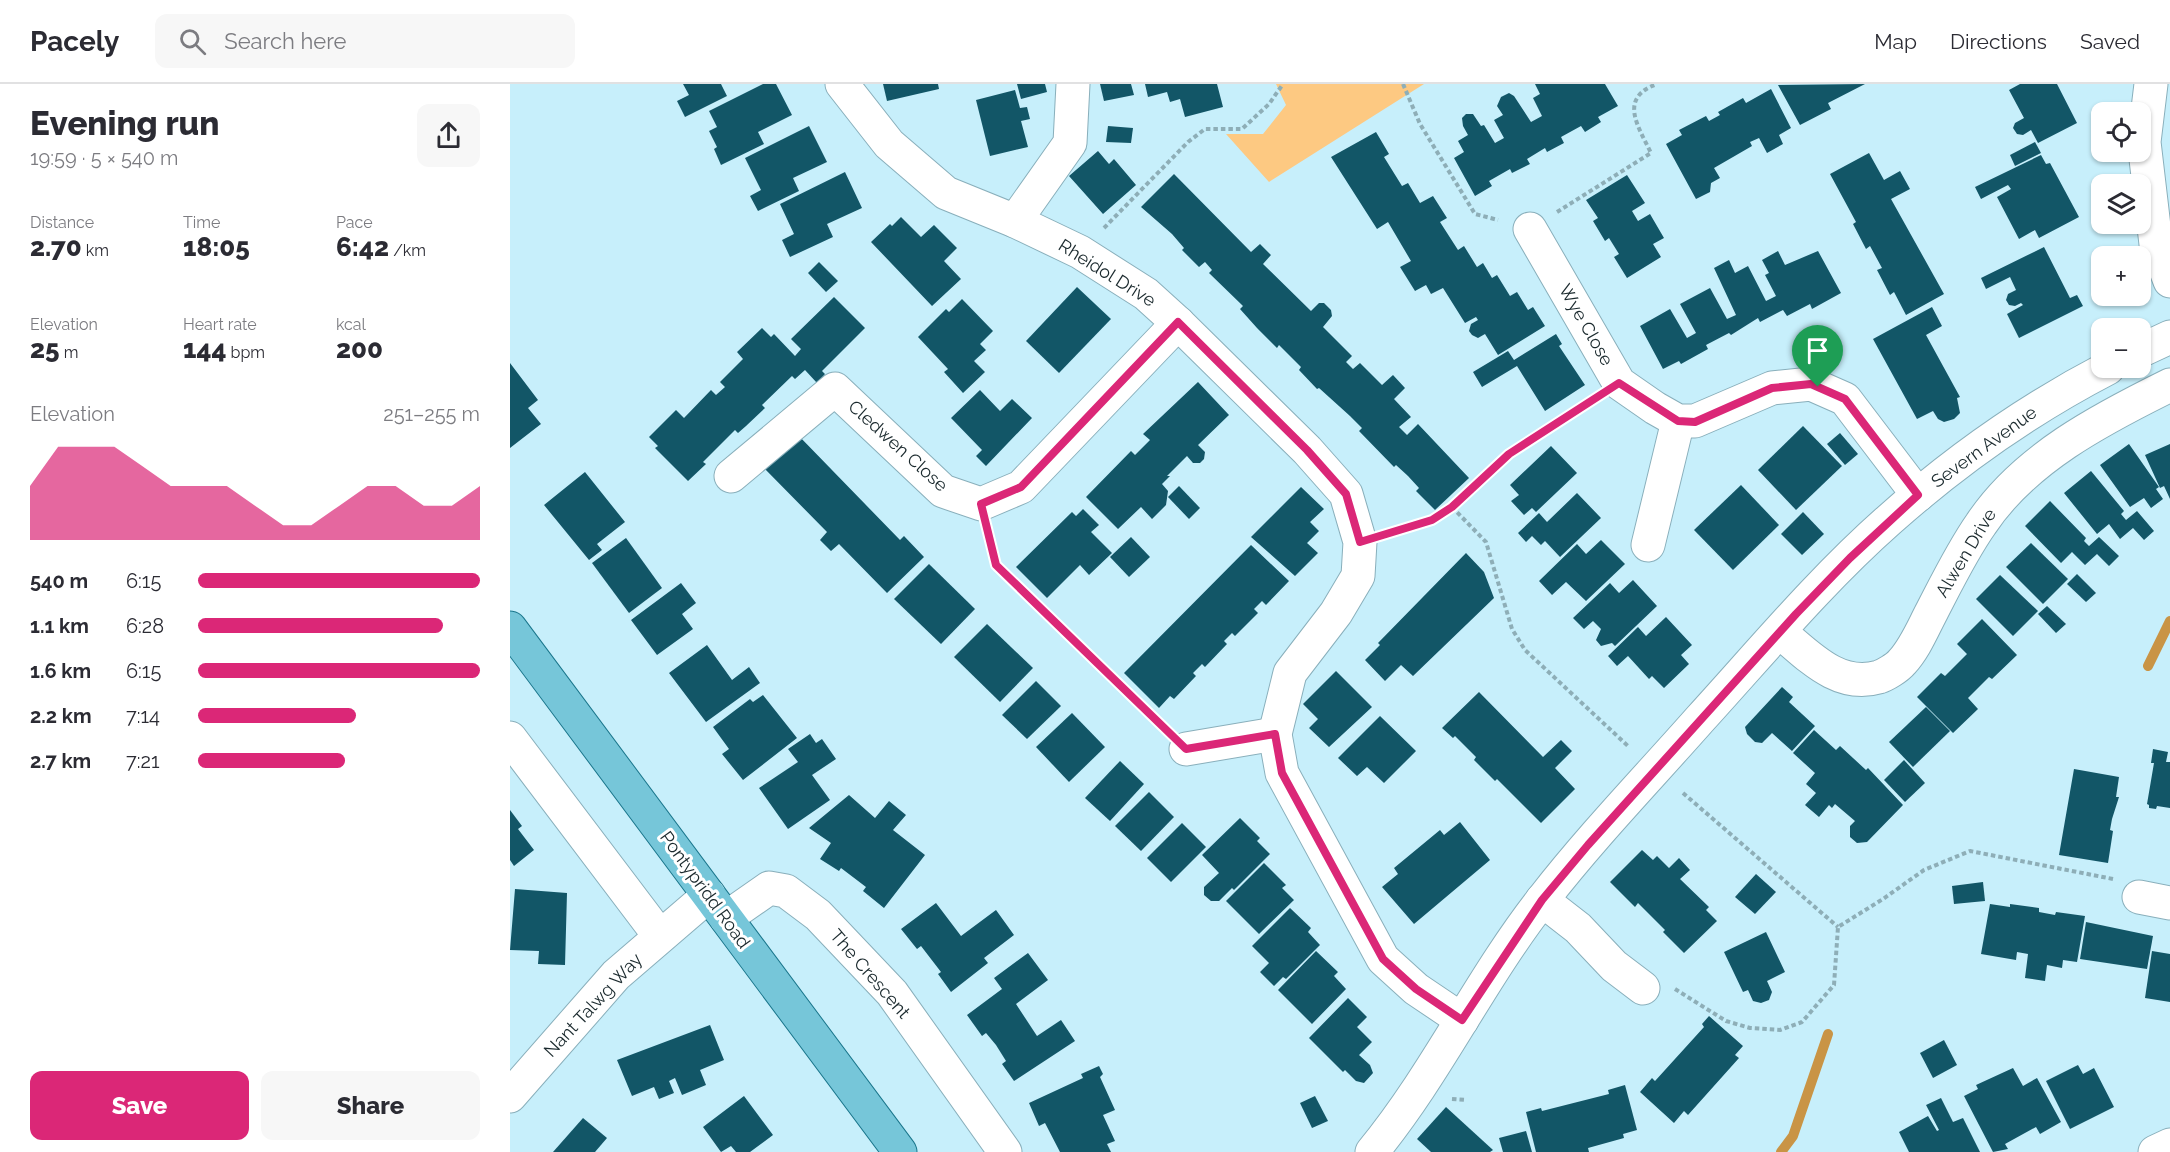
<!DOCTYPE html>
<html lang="en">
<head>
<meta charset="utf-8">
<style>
	body { margin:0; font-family:Raleway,sans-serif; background:#f7f7f7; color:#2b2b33; height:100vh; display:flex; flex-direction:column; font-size:22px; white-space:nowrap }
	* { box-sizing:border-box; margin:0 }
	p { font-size:20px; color:#7c7c81 }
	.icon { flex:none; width:33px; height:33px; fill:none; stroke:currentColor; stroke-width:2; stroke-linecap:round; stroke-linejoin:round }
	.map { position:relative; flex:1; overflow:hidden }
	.panel { display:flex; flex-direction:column; background:#fff; width:510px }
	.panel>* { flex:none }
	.tools { position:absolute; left:1581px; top:18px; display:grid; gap:12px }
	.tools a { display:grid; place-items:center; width:60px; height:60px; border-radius:12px; background:#fff; box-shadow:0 2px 4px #0004; font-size:30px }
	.pin { position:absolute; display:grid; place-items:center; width:51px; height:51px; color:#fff; margin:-62px -26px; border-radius:50% 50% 50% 0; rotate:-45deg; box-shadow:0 0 6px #0007 }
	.pin .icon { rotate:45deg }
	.round { display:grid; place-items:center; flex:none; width:63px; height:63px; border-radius:12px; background:#f7f7f7 }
	.overview { display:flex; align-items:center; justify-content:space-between; height:102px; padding:0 30px }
	h1 { font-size:33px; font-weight:800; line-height:45px }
	.figures { display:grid; grid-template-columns:repeat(3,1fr); gap:9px; height:102px; padding:6px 30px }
	.figures div { display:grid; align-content:center }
	.figures b { font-size:26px; font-weight:800 }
	.figures small { font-size:16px; font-weight:400 }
	.figures p { font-size:16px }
	.chart { height:168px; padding:12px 30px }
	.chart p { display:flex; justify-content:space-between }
	.chart svg { width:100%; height:108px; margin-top:6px; fill:#db2777; opacity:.7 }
	.primary-button { display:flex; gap:12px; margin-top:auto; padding:12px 30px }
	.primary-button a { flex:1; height:69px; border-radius:12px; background:#db2777; color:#fff; font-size:24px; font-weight:800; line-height:69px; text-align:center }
	.primary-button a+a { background:#f7f7f7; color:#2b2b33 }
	ul { padding:0 30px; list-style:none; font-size:20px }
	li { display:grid; grid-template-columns:96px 72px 1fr; align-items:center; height:45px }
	li i { height:15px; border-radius:8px; background:#db2777 }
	header { display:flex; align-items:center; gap:36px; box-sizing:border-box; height:84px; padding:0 30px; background:#fff; border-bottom:2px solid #e1e1e2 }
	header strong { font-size:28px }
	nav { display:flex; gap:33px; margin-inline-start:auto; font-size:21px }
	.search { width:420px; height:54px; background:#f7f7f7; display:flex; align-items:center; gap:15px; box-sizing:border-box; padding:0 21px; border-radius:12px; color:#7c7c81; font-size:22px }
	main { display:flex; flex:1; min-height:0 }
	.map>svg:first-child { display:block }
	.green { fill:#fdc982 }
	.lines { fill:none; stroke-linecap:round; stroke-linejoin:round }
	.stream { stroke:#c99445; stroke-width:10 }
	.building { fill:#125667 }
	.minor-casing { stroke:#89afbb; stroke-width:35 }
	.major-casing { stroke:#1a768c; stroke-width:35 }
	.path { stroke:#8eaeb7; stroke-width:4; stroke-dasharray:4.5 3; stroke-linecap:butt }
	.minor { stroke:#fff; stroke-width:33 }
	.major { stroke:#76c6d9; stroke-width:33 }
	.route-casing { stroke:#fff; stroke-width:12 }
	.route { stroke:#db2777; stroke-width:8 }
	.labels { text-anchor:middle; stroke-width:6; stroke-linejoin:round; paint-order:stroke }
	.street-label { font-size:18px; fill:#1a292d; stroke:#fff }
</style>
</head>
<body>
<header>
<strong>Pacely</strong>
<div class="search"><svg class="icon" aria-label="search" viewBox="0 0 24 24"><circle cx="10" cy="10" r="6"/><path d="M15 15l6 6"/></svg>Search here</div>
<nav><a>Map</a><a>Directions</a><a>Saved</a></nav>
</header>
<main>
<section class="panel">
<div class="overview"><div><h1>Evening run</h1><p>19:59 · 5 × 540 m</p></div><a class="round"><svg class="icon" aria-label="share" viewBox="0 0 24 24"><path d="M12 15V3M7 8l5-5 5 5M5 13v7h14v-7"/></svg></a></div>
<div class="figures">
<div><p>Distance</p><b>2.70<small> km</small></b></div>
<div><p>Time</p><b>18:05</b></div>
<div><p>Pace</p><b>6:42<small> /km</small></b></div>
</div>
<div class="figures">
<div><p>Elevation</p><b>25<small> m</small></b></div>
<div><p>Heart rate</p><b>144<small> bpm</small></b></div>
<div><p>kcal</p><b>200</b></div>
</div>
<div class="chart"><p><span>Elevation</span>251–255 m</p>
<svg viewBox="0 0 160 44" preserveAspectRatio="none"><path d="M0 44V22L10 6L20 6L30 6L40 14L50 22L60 22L70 22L80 30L90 38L100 38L110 30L120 22L130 22L140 30L150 30L160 22V44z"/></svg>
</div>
<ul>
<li><b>540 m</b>6:15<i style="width:100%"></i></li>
<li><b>1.1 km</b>6:28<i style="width:87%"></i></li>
<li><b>1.6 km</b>6:15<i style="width:100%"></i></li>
<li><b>2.2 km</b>7:14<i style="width:56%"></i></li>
<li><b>2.7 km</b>7:21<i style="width:52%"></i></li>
</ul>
<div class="primary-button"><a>Save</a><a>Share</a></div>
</section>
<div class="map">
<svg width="1660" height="1068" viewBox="0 0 1660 1068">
	<rect width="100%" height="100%" fill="#c7effb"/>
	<polygon class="green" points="766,0 914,0 759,98 716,50 753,50 776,21"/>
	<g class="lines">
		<g class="stream">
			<polyline points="1638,582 1660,537"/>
			<polyline points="1271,1068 1283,1052 1318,950"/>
		</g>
	</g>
	<g class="building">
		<polygon points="173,0 211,0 217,12 175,33 167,17 179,11"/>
		<polygon points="253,0 266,0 282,31 248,48 254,60 211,81 204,65 207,63 199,47 207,43 199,27"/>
		<polygon points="373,0 428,0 429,5 377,17"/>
		<polygon points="507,0 535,0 537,8 511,15"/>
		<polygon points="590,0 621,0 624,11 594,17"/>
		<polygon points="635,0 707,0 713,23 675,33 670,15 660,18 657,8 638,13"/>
		<polygon points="1025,0 1095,0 1108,22 1088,33 1091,38 1075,48 1071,42 1051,53 1054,59 1037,68 1035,64 1017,75 1020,80 1002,89 1000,85 979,97 982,102 965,112 944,74 954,68 948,57 958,51 953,42 952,34 956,30 963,30 971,42 974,41 985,59 994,54 984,36 993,31 987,22 991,13 999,9 1004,12 1021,38 1032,32 1023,14 1030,10"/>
		<polygon points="1355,0 1318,19 1321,25 1290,41 1268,1"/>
		<polygon points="1510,0 1547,0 1567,39 1528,59 1521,46 1513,51 1507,50 1503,44 1505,39 1514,34 1499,6"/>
		<polygon points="1261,5 1281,44 1269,51 1273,60 1257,69 1249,54 1240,58 1242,62 1204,84 1210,94 1201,99 1200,108 1186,115 1156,60 1172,51 1169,46 1196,32 1199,37 1210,31 1208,28 1233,14 1236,19"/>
		<polygon points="505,6 510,24 517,23 520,35 511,37 518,63 480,72 466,16"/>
		<polygon points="299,42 317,78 283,94 289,107 248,127 240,112 251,106 235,74"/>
		<polygon points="598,42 623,44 621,59 596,58"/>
		<polygon points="866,48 879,70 874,73 892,102 898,99 910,119 923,112 937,134 930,138 948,166 954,162 967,183 973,179 982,194 987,191 1000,212 1007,208 1018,226 1023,223 1035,242 988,271 975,250 968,254 962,251 959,247 961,240 968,236 966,233 955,239 933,204 921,210 916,201 905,207 890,183 901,177 878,138 867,145 821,73"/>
		<polygon points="1525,58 1531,69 1505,82 1500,71"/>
		<polygon points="588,67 599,80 604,75 626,101 593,130 559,92"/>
		<polygon points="1359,69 1374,96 1390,87 1400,105 1381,115 1434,210 1396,231 1384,208 1380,211 1367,186 1372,184 1360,162 1356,165 1343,140 1346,138 1320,90"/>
		<polygon points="1531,71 1536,80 1540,79 1569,133 1529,154 1525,146 1509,155 1487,113 1501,105 1498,101 1471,115 1465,103"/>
		<polygon points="335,88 352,124 317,140 323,153 280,173 272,156 284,150 270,120"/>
		<polygon points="664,90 741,168 750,160 761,171 753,180 801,227 809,219 814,219 821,226 822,232 813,243 842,272 836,278 843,285 850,279 872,301 883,291 895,304 884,315 901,333 889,343 897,351 908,340 959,394 925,426 906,407 909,404 898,392 886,381 884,383 849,347 852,344 840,332 809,304 807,305 789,286 791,283 769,261 767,264 747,244 730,225 733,222 699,189 702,186 695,178 689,183 672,166 674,164 662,150 631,123"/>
		<polygon points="1117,91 1135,119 1122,127 1128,137 1140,130 1154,154 1143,160 1151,173 1117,194 1104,173 1109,170 1099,154 1095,157 1083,137 1088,134 1076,116"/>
		<polygon points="391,133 411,153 424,141 447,164 434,177 451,195 422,222 361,158 380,140 382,142"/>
		<polygon points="1534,163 1560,214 1567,211 1573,222 1509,254 1497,230 1513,221 1511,219 1505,222 1499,221 1496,216 1498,210 1506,206 1500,193 1476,205 1471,194"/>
		<polygon points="1268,167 1275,181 1308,167 1331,209 1302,225 1300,220 1277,232 1273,226 1250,238 1248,234 1221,251 1219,249 1196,261 1198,265 1171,280 1169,277 1153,285 1130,242 1160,225 1177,254 1186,249 1170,220 1200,204 1217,235 1226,231 1204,184 1219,176 1225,189 1238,182 1256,217 1266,212 1255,191 1259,189 1252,176"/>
		<polygon points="309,178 328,197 316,208 298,189"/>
		<polygon points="567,203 601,235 549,289 516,257"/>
		<polygon points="324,213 355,244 312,287 315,290 307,299 295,286 285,295 282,292 252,321 255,324 236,342 228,349 225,346 193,378 196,380 178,397 145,364 148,362 139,353 166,326 174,334 201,306 206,311 215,303 210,298 233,275 227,268 252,244 261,253 264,250 285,272 291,265 281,255"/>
		<polygon points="452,215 483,247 470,260 476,266 464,277 475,288 453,309 434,288 438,285 408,253 436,225 439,228"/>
		<polygon points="1422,223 1432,242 1416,251 1450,313 1447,314 1450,329 1444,335 1434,338 1428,335 1423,327 1407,335 1363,255"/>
		<polygon points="1046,250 1052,260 1049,262 1075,301 1035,327 1007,282 972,303 963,288 998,267 1004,276"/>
		<polygon points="0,279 28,316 18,324 31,340 0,364"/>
		<polygon points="688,298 719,331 688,361 695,368 694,375 690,379 683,379 677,372 657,392 660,392 652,400 658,407 656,421 642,435 631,423 608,445 576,413 621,367 625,371 640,356 633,350"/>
		<polygon points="470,306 490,327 502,315 522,334 476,382 466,372 472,366 441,334"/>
		<polygon points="1293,342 1332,382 1286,426 1248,386"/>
		<polygon points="1330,349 1348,370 1335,381 1317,360"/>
		<polygon points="287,350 390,456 394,452 414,473 377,509 329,460 321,467 310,456 317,448 253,383"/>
		<polygon points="1619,360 1649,403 1646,405 1653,415 1641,424 1634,414 1620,423 1590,381"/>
		<polygon points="1660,360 1660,415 1654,402 1650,404 1635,371"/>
		<polygon points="1041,362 1067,389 1026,428 1022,424 1014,431 1001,417 1009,411 1000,401"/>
		<polygon points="1581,387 1614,427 1611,430 1616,436 1627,427 1644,447 1634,456 1623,444 1610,455 1599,440 1587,450 1554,409"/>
		<polygon points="75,388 115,438 87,460 92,466 79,476 34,421"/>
		<polygon points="1231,401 1269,441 1223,486 1184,446"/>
		<polygon points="669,402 690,424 679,435 658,413"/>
		<polygon points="791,403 814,425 800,438 809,447 797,459 808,469 785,492 741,453"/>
		<polygon points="1067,409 1091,434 1050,473 1035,457 1031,461 1022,452 1016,458 1008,449 1029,429 1037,438"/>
		<polygon points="1540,417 1576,454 1574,457 1579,462 1589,453 1609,472 1599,482 1587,470 1575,481 1562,468 1551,479 1515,442"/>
		<polygon points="573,425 589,441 581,448 602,469 579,491 570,481 537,514 506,483 562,428 566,432"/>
		<polygon points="1293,428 1314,450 1292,471 1271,450"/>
		<polygon points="621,453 640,473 619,493 600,473"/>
		<polygon points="116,454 152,504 119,529 82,479"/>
		<polygon points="1091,456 1115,480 1076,517 1056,498 1042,511 1029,497 1067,460 1076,470"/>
		<polygon points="1521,459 1558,495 1533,520 1496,483"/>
		<polygon points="741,461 779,497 756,521 752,517 744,525 748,529 725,552 722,549 714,557 717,560 695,583 692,580 683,589 686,592 664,615 660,612 649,624 614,589"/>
		<polygon points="956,469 974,488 984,514 903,592 891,581 875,597 855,576 870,561 868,559"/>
		<polygon points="419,480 465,525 431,560 384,515"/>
		<polygon points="1567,490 1586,509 1576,518 1557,500"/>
		<polygon points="1490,491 1528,527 1503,552 1466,515"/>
		<polygon points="1123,496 1147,522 1105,562 1102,559 1091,562 1086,556 1091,545 1083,537 1074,545 1063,534 1100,499 1109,509"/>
		<polygon points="171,499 186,519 172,530 183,545 147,571 121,536"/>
		<polygon points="1537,522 1556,540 1546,549 1528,530"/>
		<polygon points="1156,533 1182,561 1171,571 1179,580 1154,604 1142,592 1139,595 1118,572 1107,582 1098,572 1128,543 1136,552"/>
		<polygon points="1472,535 1507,571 1482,595 1479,593 1458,614 1468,625 1443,649 1407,613 1431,589 1435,592 1457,570 1447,560"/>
		<polygon points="477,540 523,584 490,618 444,573"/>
		<polygon points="197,561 222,596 239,583 250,599 196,638 159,589"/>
		<polygon points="826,587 862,623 819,663 799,644 808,635 793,620"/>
		<polygon points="526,597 551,622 517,655 492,631"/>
		<polygon points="1272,603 1283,613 1279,618 1305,642 1282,667 1262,649 1252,659 1245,658 1237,650 1235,643"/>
		<polygon points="969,608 1033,673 1051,656 1062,667 1045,684 1065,705 1031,739 987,695 985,697 964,676 966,673 945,652 943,654 932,644"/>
		<polygon points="253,611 287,654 233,696 212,670 219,665 203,643 240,615 243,618"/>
		<polygon points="1416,623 1440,647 1403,683 1379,658"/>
		<polygon points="562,629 595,663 559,698 526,663"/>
		<polygon points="870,632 906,667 874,699 857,683 847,692 828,674"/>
		<polygon points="1304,646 1326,666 1330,662 1356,686 1358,684 1393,721 1357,758 1347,759 1340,753 1340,742 1345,737 1325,720 1322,724 1319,721 1309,733 1295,721 1306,709 1296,700 1305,689 1283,669"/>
		<polygon points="300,650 306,659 312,655 326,675 302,691 320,716 278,745 249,704 288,678 278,665"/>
		<polygon points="1643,665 1658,668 1656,678 1660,678 1660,724 1647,722 1646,725 1639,724 1639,721 1637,720 1644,679 1641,679"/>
		<polygon points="1394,676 1415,699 1395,718 1374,696"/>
		<polygon points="610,677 634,700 600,737 575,714"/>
		<polygon points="1564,685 1609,693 1606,713 1609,713 1602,735 1600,746 1603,747 1598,779 1549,771"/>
		<polygon points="639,708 664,733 631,767 605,742"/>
		<polygon points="339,711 365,734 379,717 396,731 383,746 415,771 374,824 353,807 356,803 331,784 329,787 310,775 321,759 299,744"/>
		<polygon points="0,726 12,742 8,745 24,766 4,782 0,776"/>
		<polygon points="730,734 750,754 747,757 760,770 724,806 722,804 709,817 701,817 694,811 694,803 709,789 692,771"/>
		<polygon points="950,738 980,776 904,840 872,803 888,790 884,784 930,746 934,751"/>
		<polygon points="672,739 696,763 661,798 637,774"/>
		<polygon points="1132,766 1143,776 1147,772 1159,784 1169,774 1180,786 1170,795 1199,823 1196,826 1207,837 1174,869 1153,848 1155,846 1128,819 1125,823 1100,798"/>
		<polygon points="754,779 776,801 772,804 784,816 749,850 716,817"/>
		<polygon points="1246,790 1266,808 1245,830 1225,813"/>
		<polygon points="1473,798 1475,817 1444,820 1442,802"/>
		<polygon points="5,805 57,809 55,881 28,880 29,867 0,866"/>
		<polygon points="426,819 451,852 486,826 504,851 474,874 478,879 441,908 428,890 431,888 411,862 407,865 391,845"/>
		<polygon points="1480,820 1500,823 1500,820 1529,824 1529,828 1545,831 1546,828 1575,832 1567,878 1553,876 1552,884 1537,881 1535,897 1515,894 1518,870 1507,868 1506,876 1471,870"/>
		<polygon points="780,824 801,844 798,848 810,861 776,895 773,893 764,902 750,888 759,879 742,862"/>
		<polygon points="1576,838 1643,852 1637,885 1570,875"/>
		<polygon points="1256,848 1275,888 1257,897 1262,908 1259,916 1251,919 1243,917 1238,906 1233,908 1214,868"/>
		<polygon points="806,867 828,888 824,892 836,905 802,940 768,906"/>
		<polygon points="1642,867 1660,870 1660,918 1635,914"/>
		<polygon points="518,869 538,896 506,920 527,952 551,936 565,957 504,997 492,980 496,977 486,961 476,949 472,952 457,931 492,905 484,894"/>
		<polygon points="838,914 857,933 847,943 862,958 849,971 860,981 863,989 854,999 846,997 835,986 833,988 799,954"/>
		<polygon points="1199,932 1233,962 1225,971 1229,974 1178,1031 1174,1027 1164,1039 1130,1008 1142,994 1145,997 1194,943 1192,940"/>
		<polygon points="200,941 214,976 190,986 196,1001 172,1011 165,994 159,997 164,1009 149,1015 144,1003 122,1012 107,976"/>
		<polygon points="1434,956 1447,981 1423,994 1410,969"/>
		<polygon points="1568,981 1573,990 1584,984 1604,1023 1560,1045 1536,997"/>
		<polygon points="589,982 593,990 590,993 605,1026 593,1031 605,1057 597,1060 601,1068 550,1068 535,1039 529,1042 519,1019 573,994 571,990"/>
		<polygon points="1503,984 1513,1002 1527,994 1551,1038 1530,1050 1526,1043 1495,1060 1498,1065 1483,1068 1454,1012 1468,1005 1466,1001"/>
		<polygon points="1115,1001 1127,1046 1113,1050 1114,1054 1078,1064 1079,1068 1026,1068 1016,1028 1031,1024 1032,1027 1099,1010 1098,1006"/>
		<polygon points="234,1012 263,1051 240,1068 226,1068 221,1062 211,1068 193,1043"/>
		<polygon points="805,1012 818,1037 802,1044 790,1019"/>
		<polygon points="1431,1014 1443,1038 1453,1034 1470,1068 1399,1068 1389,1048 1418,1032 1427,1047 1429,1046 1416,1021"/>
		<polygon points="936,1023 983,1066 980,1068 921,1068 907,1055"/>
		<polygon points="73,1034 97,1054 85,1068 43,1068"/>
		<polygon points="1016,1047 1022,1068 993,1068 989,1054"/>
	</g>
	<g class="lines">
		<g class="minor-casing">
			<g id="minor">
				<polyline points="332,0 379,60 436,109 505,137 570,168 636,210 668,239 797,366 836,410 850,458 848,492 826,529 780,589 765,650 772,689 873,875 906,905 952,936"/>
				<polyline points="1641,0 1634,58 1646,160 1660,197"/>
				<polyline points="505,137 560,59 563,0"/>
				<polyline points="1020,145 1109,299 1145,324 1168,337 1185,337 1262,304 1301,300 1335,315 1408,411"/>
				<polyline points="1630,267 1660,253"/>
				<polyline points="221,392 325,305 433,407 471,420 511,403 668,239"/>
				<polyline points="1138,461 1168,337"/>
				<path d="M1270,548c29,24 58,57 99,45 6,-2 18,-9 23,-15 13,-14 21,-34 30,-51 15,-29 30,-60 49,-87 43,-65 120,-105 189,-139"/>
				<polyline points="0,654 149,851"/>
				<polyline points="676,665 765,650"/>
				<polyline points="1629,813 1660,819"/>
				<polyline points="1032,816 1068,844 1104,882 1133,904"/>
				<polyline points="216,834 259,804 276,807 308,831 382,909 495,1068"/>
				<polyline points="0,1012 106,891 199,811"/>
				<path d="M862,1068c65,-79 108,-173 171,-253 49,-63 105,-121 158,-181 61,-67 120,-138 188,-198 66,-59 140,-111 219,-152"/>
				<polyline points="1645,1068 1660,1061"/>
			</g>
		</g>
		<g class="major-casing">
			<polyline id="major" points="0,544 390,1068"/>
		</g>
		<g class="path">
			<polyline points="893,0 910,40 965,130 988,136"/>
			<path d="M1047,128l94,-59c-13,-27 -33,-55 6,-69"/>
			<polyline points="594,144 678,58 695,45 732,45 759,20 773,0"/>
			<polyline points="942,423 976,458 1002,545 1015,566 1119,663"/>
			<polyline points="882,448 922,436 942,423 999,370 1081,317"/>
			<polyline points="479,452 486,481 653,643"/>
			<polyline points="1173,709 1328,843"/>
			<polyline points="1165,905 1216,937 1240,944 1270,946 1292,938 1324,901 1328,843 1373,815 1414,786 1460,767 1603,795"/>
			<polyline points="942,1015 956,1016"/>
		</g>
		<use href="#minor" class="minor"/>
		<use href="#major" class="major"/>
	</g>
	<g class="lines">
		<g class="route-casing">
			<polygon id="route" points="668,238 797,366 836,410 850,458 922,436 942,423 999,370 1109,299 1168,337 1185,338 1262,304 1301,300 1335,315 1408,411 1340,474 1286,530 1078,761 1032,816 952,936 906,905 873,875 772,689 765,650 676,665 486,481 471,420 511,403"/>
		</g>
		<use href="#route" class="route"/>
	</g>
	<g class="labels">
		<g class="street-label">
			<text transform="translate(597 189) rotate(32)" y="6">Rheidol Drive</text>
			<text transform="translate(1076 241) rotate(60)" y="6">Wye Close</text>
			<text transform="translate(388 362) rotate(42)" y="6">Cledwen Close</text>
			<text transform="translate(1474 363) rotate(-36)" y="6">Severn Avenue</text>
			<text transform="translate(1456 469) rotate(-59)" y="6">Alwen Drive</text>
			<text transform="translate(195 806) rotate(54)" y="6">Pontypridd Road</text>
			<text transform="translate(360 890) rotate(49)" y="6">The Crescent</text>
			<text transform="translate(83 921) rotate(-47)" y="6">Nant Talwg Way</text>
		</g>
	</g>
</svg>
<div class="tools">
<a><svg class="icon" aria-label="locate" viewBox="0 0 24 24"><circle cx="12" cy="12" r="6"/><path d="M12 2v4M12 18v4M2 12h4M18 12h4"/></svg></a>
<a><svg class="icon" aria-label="layers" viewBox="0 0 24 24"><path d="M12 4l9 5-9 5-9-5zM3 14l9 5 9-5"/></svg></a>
<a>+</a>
<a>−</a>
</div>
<div class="pin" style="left:1308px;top:303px;background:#1e9e55"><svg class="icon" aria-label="arrive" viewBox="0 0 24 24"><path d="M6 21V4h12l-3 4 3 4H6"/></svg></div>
</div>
</main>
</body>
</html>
